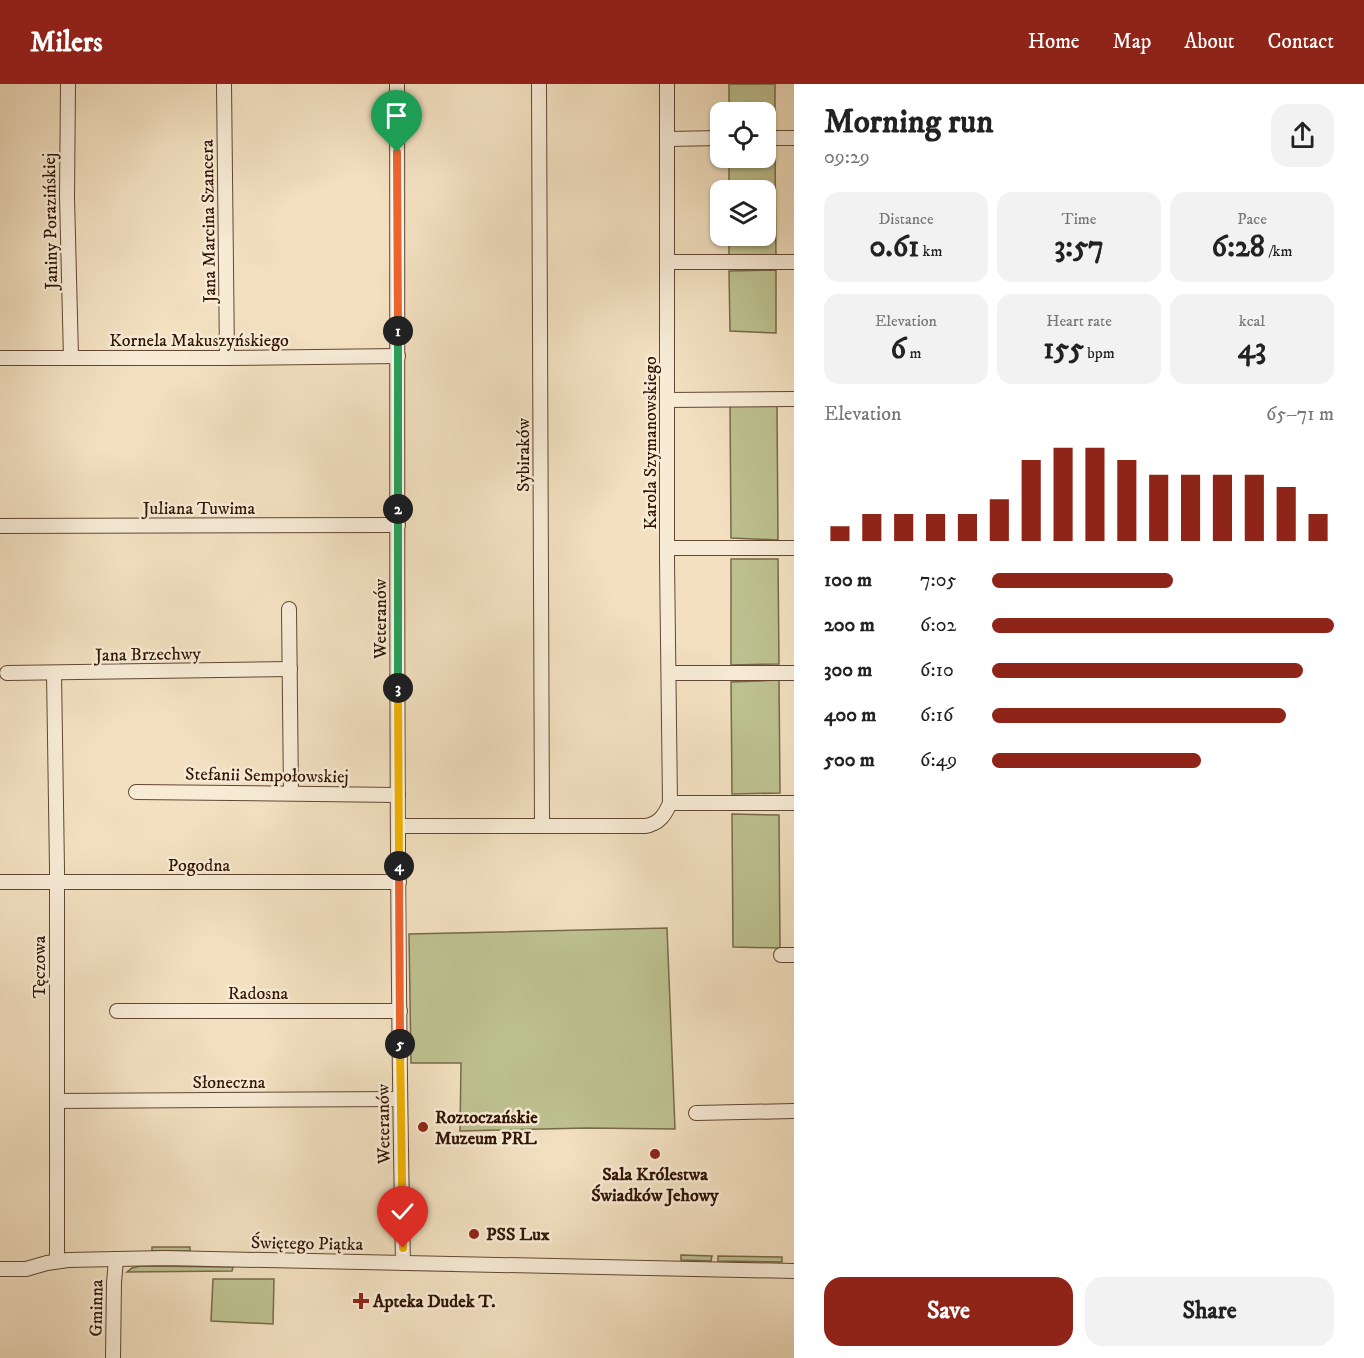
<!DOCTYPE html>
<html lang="en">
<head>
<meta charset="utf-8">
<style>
	body { margin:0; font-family:"IM FELL DW Pica",serif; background:#f2f2f2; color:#222; height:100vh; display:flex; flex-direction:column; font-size:22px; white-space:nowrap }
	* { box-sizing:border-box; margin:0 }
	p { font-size:20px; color:#767676 }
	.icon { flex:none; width:33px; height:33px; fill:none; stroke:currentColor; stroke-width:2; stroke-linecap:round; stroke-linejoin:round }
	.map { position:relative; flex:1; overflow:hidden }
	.sheet { display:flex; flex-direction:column; background:#fff; width:570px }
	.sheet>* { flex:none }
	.tools { position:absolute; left:710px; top:18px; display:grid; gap:12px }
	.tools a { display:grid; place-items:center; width:66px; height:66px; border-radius:12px; background:#fff; box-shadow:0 2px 4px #0004; font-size:30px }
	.pin { position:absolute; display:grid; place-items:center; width:51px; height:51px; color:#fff; margin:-62px -26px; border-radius:50% 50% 50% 0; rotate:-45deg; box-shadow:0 0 6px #0007 }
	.pin .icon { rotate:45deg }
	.km { position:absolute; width:30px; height:30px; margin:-15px; border-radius:50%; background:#222; color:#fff; font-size:16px; line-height:30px; text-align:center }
	.round { display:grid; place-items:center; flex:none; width:63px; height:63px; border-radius:18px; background:#f2f2f2 }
	.summary { display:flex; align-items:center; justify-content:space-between; height:102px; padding:0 30px }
	h1 { font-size:33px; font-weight:700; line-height:45px }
	.figures { display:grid; grid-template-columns:repeat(3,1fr); gap:9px; height:102px; padding:6px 30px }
	.figures div { display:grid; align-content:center; border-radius:15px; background:#f2f2f2; text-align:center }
	.figures b { font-size:30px; font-weight:700 }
	.figures small { font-size:16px; font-weight:400 }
	.figures p { font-size:16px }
	.chart { height:168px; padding:12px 30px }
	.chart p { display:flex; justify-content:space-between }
	.chart svg { width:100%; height:108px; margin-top:6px; stroke:#8f2418; stroke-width:6 }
	.action { display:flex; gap:12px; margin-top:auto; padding:12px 30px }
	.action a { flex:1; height:69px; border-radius:18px; background:#8f2418; color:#fff; font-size:24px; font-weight:700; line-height:69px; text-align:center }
	.action a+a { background:#f2f2f2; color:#222 }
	ul { padding:0 30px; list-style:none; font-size:20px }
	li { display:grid; grid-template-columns:96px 72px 1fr; align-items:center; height:45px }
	li i { height:15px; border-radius:8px; background:#8f2418 }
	header { display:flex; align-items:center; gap:36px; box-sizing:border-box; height:84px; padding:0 30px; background:#8f2418; color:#fff }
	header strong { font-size:28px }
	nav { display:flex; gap:33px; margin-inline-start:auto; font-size:21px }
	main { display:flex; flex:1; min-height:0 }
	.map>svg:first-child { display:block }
	.green { fill:#bdc190; stroke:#786a4a; stroke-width:1.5 }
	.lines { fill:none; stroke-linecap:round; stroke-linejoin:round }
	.minor-casing { stroke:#624733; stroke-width:16 }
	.minor { stroke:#f7ebd6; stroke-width:14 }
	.split-1-casing { stroke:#fff; stroke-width:12 }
	.split-2-casing { stroke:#fff; stroke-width:12 }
	.split-3-casing { stroke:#fff; stroke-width:12 }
	.split-4-casing { stroke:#fff; stroke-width:12 }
	.split-5-casing { stroke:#fff; stroke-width:12 }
	.split-6-casing { stroke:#fff; stroke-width:12 }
	.split-1 { stroke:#f0652b; stroke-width:8 }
	.split-2 { stroke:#22a559; stroke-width:8 }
	.split-3 { stroke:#22a559; stroke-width:8 }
	.split-4 { stroke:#f5b400; stroke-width:8 }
	.split-5 { stroke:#f0652b; stroke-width:8 }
	.split-6 { stroke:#f5b400; stroke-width:8 }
	.poi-dot { fill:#8f2418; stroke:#f7ebd6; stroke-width:2 }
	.labels { text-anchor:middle; stroke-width:5; stroke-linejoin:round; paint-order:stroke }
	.street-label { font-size:18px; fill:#321404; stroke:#f7ebd6 }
	.poi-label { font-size:18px; font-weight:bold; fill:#321404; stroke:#f7ebd6; text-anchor:start }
</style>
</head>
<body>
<header>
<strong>Milers</strong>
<nav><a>Home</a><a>Map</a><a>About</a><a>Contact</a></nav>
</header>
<main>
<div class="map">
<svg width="794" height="1274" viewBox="0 0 794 1274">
	<rect width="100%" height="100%" fill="#f2e0c0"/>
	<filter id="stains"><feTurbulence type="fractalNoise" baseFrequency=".00333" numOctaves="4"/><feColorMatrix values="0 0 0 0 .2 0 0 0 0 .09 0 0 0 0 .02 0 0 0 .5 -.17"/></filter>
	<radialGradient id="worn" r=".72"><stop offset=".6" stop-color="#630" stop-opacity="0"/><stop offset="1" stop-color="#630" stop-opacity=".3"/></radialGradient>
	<g class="green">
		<polygon points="729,0 775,0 775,50 765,50 765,28 729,28"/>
		<polygon points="765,62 775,62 776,173 729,173 729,152 765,152 765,106 729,106 729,74 765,74"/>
		<polygon points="776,186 776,249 730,247 729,187"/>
		<polygon points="730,322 777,322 778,456 731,454"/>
		<polygon points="731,475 778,475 779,580 731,581"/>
		<polygon points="779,596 780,709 732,710 731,598"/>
		<polygon points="732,730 779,731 780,864 733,863"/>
		<polygon points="667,844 675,1045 587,1044 460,1047 461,979 411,979 409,850"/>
		<rect x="152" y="1163" width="38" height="4"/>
		<polygon points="681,1171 712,1172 711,1177 681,1176"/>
		<polygon points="718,1172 782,1173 782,1178 718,1177"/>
		<polygon points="141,1182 233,1183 232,1187 127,1188 132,1184"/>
		<polygon points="213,1195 274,1195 273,1240 211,1237"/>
	</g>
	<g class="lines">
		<g class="minor-casing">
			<g id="minor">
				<polyline points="68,0 67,113 71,274"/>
				<polyline points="224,0 227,274"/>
				<path d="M397,0c1,393 -2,786 6,1179"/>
				<polyline points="539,0 542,742"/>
				<polyline points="765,54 794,54"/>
				<polyline points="668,55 720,54"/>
				<polyline points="668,178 794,178"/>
				<polyline points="0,274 227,274 398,272"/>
				<polyline points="668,316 794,315"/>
				<polyline points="0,442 398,441"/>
				<polyline points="668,464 794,464"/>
				<polyline points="289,525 291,709"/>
				<polyline points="7,589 290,585"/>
				<polyline points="54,589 57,785 57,1177"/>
				<polyline points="669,589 794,589"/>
				<polyline points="136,708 398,711"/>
				<polyline points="670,719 794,719"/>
				<path d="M399,742h246c14,-2 20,-11 25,-23l-3,-243v-476"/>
				<polyline points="0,798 399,798"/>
				<polyline points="781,871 794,871"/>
				<polyline points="117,927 400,927"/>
				<polyline points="57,1017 400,1015"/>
				<polyline points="696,1029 794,1027"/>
				<polyline points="0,1185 26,1185 47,1179 68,1176 165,1174 794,1187"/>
				<polyline points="113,1274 114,1199 116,1175"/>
			</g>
		</g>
		<use href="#minor" class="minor"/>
	</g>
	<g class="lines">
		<g class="split-1-casing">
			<polyline id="split-1" points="397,68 398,247"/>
		</g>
		<g class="split-2-casing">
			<polyline id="split-2" points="398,425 398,247"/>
		</g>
		<g class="split-3-casing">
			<polyline id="split-3" points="398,425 398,604"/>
		</g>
		<g class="split-4-casing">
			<polyline id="split-4" points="398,604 399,782"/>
		</g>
		<g class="split-5-casing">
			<polyline id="split-5" points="399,782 400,960"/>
		</g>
		<g class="split-6-casing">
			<polyline id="split-6" points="400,960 403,1164"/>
		</g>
		<use href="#split-1" class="split-1"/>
		<use href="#split-2" class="split-2"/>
		<use href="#split-3" class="split-3"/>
		<use href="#split-4" class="split-4"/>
		<use href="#split-5" class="split-5"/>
		<use href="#split-6" class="split-6"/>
	</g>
	<g class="poi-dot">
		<circle cx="423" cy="1043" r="6"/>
		<circle cx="655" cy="1070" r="6"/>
		<circle cx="474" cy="1150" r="6"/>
		<path d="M358 1208h6v6h6v6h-6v6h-6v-6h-6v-6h6z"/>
	</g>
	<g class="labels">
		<g class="street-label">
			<text transform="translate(50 137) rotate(-91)" y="6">Janiny Porazińskiej</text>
			<text transform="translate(208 137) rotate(-91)" y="6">Jana Marcina Szancera</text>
			<text x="199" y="262">Kornela Makuszyńskiego</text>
			<text transform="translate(650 359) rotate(-90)" y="6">Karola Szymanowskiego</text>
			<text transform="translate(523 371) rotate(-90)" y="6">Sybiraków</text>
			<text x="199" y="430">Juliana Tuwima</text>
			<text transform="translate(380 535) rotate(-90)" y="6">Weteranów</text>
			<text transform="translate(148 570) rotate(-1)" y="6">Jana Brzechwy</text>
			<text transform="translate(267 691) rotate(1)" y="6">Stefanii Sempołowskiej</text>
			<text x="199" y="787">Pogodna</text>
			<text transform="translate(39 883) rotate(-90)" y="6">Tęczowa</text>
			<text x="258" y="915">Radosna</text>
			<text x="229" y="1004">Słoneczna</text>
			<text transform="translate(383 1040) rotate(-91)" y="6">Weteranów</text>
			<text transform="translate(307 1159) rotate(1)" y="6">Świętego Piątka</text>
			<text transform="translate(96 1224) rotate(-89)" y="6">Gminna</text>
		</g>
		<g class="poi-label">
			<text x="435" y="1039">Roztoczańskie<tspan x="435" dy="21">Muzeum PRL</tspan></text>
			<text x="655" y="1096" text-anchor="middle">Sala Królestwa<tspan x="655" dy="21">Świadków Jehowy</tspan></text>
			<text x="486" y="1156">PSS Lux</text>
			<text x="373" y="1223">Apteka Dudek T.</text>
		</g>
	</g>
	<rect width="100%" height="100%" filter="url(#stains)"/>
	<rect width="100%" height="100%" fill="url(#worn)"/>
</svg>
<div class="tools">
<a><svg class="icon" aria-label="locate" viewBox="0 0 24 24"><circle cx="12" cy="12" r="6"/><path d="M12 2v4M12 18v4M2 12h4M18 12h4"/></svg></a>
<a><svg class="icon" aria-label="layers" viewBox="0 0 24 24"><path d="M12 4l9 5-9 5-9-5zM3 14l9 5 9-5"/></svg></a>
</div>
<div class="pin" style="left:397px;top:68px;background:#1e9e55"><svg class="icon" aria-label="arrive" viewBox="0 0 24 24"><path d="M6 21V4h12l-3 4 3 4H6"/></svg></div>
<div class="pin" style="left:403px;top:1164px;background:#d93025"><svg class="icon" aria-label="check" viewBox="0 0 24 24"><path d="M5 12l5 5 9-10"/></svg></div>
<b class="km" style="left:398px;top:247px">1</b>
<b class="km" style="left:398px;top:425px">2</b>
<b class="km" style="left:398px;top:604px">3</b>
<b class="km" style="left:399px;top:782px">4</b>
<b class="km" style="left:400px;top:960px">5</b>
</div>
<section class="sheet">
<div class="summary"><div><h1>Morning run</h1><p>09:29</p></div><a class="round"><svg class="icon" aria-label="share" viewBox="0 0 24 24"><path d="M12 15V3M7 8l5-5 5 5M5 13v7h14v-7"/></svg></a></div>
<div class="figures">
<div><p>Distance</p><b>0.61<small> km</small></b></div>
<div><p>Time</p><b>3:57</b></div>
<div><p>Pace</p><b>6:28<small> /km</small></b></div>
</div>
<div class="figures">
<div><p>Elevation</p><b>6<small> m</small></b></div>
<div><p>Heart rate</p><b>155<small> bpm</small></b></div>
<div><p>kcal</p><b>43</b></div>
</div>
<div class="chart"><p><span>Elevation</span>65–71 m</p>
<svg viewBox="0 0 160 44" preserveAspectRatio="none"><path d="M5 44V38M15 44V33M25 44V33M35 44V33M45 44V33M55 44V27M65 44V11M75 44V6M85 44V6M95 44V11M105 44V17M115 44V17M125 44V17M135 44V17M145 44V22M155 44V33"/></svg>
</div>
<ul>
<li><b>100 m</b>7:05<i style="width:53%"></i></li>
<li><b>200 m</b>6:02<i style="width:100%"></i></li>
<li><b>300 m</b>6:10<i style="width:91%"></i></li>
<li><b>400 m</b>6:16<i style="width:86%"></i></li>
<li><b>500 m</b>6:49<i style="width:61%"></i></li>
</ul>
<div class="action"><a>Save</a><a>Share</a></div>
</section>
</main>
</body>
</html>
